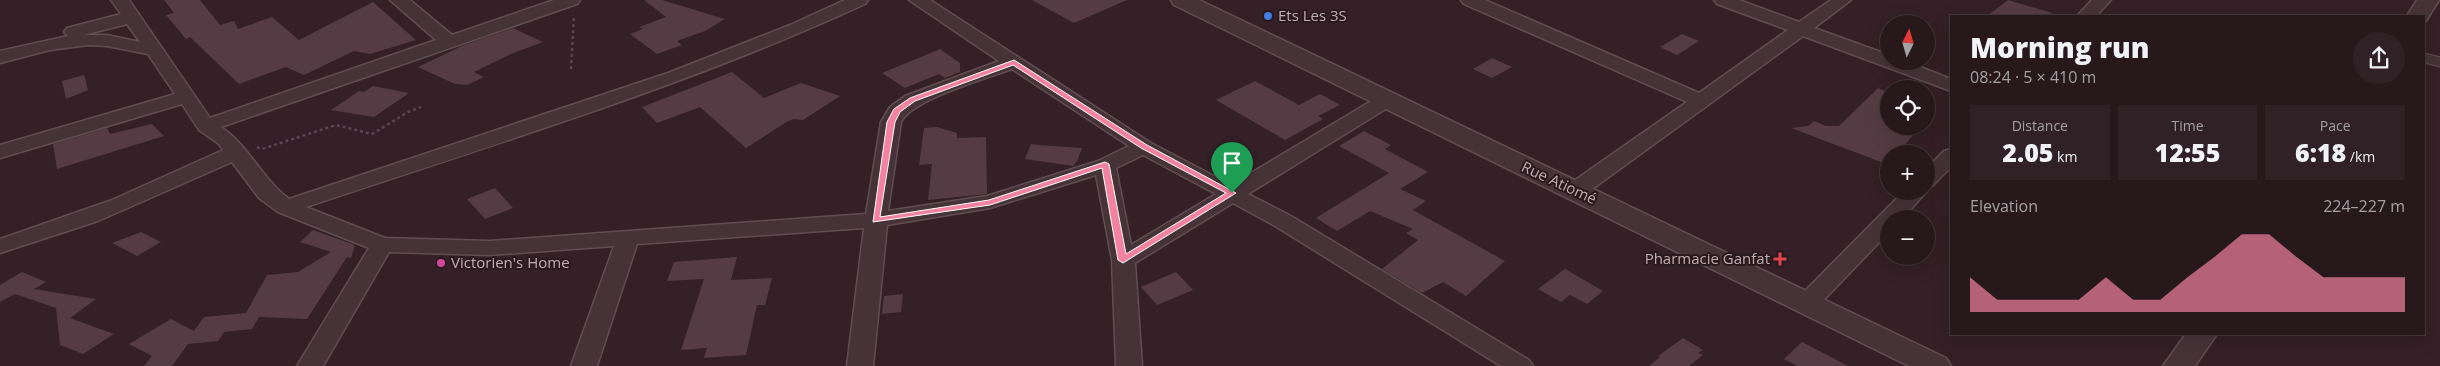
<!DOCTYPE html>
<html lang="en">
<head>
<meta charset="utf-8">
<style>
	body { margin:0; font-family:"Open Sans",sans-serif; background:#2f2125; color:#f1f3f6; height:100vh; display:flex; flex-direction:column; font-size:19px; white-space:nowrap }
	* { box-sizing:border-box; margin:0 }
	p { font-size:16px; color:#a4a0a3 }
	.icon { flex:none; width:28px; height:28px; fill:none; stroke:currentColor; stroke-width:2; stroke-linecap:round; stroke-linejoin:round }
	.map { position:relative; flex:1; overflow:hidden }
	.details { position:absolute; left:1950px; top:15px; width:475px; height:320px; display:flex; flex-direction:column; background:#27181c; border-radius:0px; box-shadow:0 5px 20px #0002,0 0 0 1px #43373b }
	.details>* { flex:none }
	.needle { width:32px; rotate:5deg }
	.tools { position:absolute; left:1880px; top:15px; display:grid; gap:10px }
	.tools a { display:grid; place-items:center; width:55px; height:55px; border-radius:50%; background:#27181c; box-shadow:0 5px 20px #0002,0 0 0 1px #43373b; font-size:25px }
	.pin { position:absolute; display:grid; place-items:center; width:42px; height:42px; color:#fff; margin:-51px -21px; border-radius:50% 50% 50% 0; rotate:-45deg; box-shadow:0 0 5px #0007 }
	.pin .icon { rotate:45deg }
	.round { display:grid; place-items:center; flex:none; width:52px; height:52px; border-radius:26px; background:#2f2125 }
	.summary { display:flex; align-items:center; justify-content:space-between; height:85px; padding:0 20px }
	h1 { font-size:28px; font-weight:800; line-height:38px }
	.metrics { display:grid; grid-template-columns:repeat(3,1fr); gap:8px; height:85px; padding:5px 20px }
	.metrics div { display:grid; align-content:center; border-radius:0px; background:#2f2125; text-align:center }
	.metrics b { font-size:25px; font-weight:800 }
	.metrics small { font-size:14px; font-weight:400 }
	.metrics p { font-size:14px }
	.chart { height:140px; padding:10px 20px }
	.chart p { display:flex; justify-content:space-between }
	.chart svg { width:100%; height:90px; margin-top:5px; fill:#f282a0; opacity:.7 }
	.map>svg:first-child { display:block }
	.building { fill:#553c44 }
	.lines { fill:none; stroke-linecap:round; stroke-linejoin:round }
	.service-casing { stroke:#604e53; stroke-width:11 }
	.minor-casing { stroke:#604e53; stroke-width:3 }
	.tertiary-casing { stroke:#604e53; stroke-width:3 }
	.path { stroke:#5a4654; stroke-width:2.5; stroke-dasharray:3 3; stroke-linecap:butt }
	.service { stroke:#453338; stroke-width:9 }
	.minor { fill:#453338; fill-rule:evenodd }
	.tertiary { fill:#453338; fill-rule:evenodd }
	.route { fill:#f282a0; stroke:#fff; fill-rule:evenodd }
	.shop-dot { fill:#3f7fe0; stroke:#29191e; stroke-width:2 }
	.health-dot { fill:#e0444e; stroke:#29191e; stroke-width:2 }
	.hotel-dot { fill:#d1479c; stroke:#29191e; stroke-width:2 }
	.labels { text-anchor:middle; stroke-width:4; stroke-linejoin:round; paint-order:stroke }
	.poi-label { font-size:15px; fill:#c2adb2; stroke:#29191e; text-anchor:start }
	.street-label { font-size:15px; fill:#c2adb2; stroke:#29191e }
</style>
</head>
<body>
<div class="map">
<svg width="2440" height="366" viewBox="0 0 2440 366">
	<rect width="100%" height="100%" fill="#342026"/>
	<g class="building">
		<polygon points="164,0 200,0 220,25 234,21 238,29 272,17 299,40 373,2 416,40 370,54 354,51 304,75 286,67 239,84 190,37 186,39 166,15 174,13"/>
		<polygon points="644,0 662,0 725,19 705,31 677,41 682,45 657,54 630,34 643,29 639,27 666,17"/>
		<polygon points="1032,0 1127,0 1074,23"/>
		<polygon points="2008,0 2052,13 2052,16 1987,16"/>
		<polygon points="513,28 543,42 513,53 474,72 484,77 467,85 455,84 418,67 464,45"/>
		<polygon points="1682,34 1699,41 1677,55 1660,47"/>
		<polygon points="940,49 960,63 960,72 945,78 939,74 905,88 882,73"/>
		<polygon points="1492,58 1512,67 1492,78 1473,69"/>
		<polygon points="732,72 764,98 801,83 840,96 803,120 794,119 788,121 746,148 700,107 657,123 642,107"/>
		<polygon points="84,75 88,90 66,99 62,81"/>
		<polygon points="1255,81 1299,105 1320,94 1340,105 1318,116 1323,119 1285,140 1216,100"/>
		<polygon points="373,86 409,93 374,117 331,110 359,91 364,92"/>
		<polygon points="1878,88 1889,93 1889,126 1920,126 1898,154 1889,154 1889,165 1791,128 1808,126 1814,121 1826,126 1839,126"/>
		<polygon points="152,124 164,136 57,169 53,144 107,128 110,134"/>
		<polygon points="937,127 957,133 957,138 986,137 987,194 928,200 932,164 919,165 924,128"/>
		<polygon points="1364,131 1391,145 1385,149 1428,172 1400,189 1426,201 1413,210 1505,261 1466,296 1443,282 1422,293 1382,269 1418,240 1406,233 1413,229 1370,211 1337,231 1316,218 1389,173 1339,146"/>
		<polygon points="1031,144 1039,145 1082,148 1077,161 1073,166 1025,159"/>
		<polygon points="495,188 513,208 485,219 467,199"/>
		<polygon points="313,230 355,245 351,258 347,257 307,319 259,317 252,329 224,332 218,341 188,344 172,366 144,366 152,356 129,344 171,319 194,331 204,317 246,313 267,275 298,272 331,252 300,242"/>
		<polygon points="141,232 161,242 137,256 112,243"/>
		<polygon points="737,257 731,280 772,278 765,305 757,305 746,355 704,358 707,348 681,350 704,279 667,281 674,262"/>
		<polygon points="1565,269 1603,291 1587,304 1570,295 1561,302 1538,289"/>
		<polygon points="22,272 46,282 34,289 96,299 70,318 114,334 83,354 60,345 56,308 15,294 0,302 0,285"/>
		<polygon points="1176,272 1193,290 1157,305 1141,287"/>
		<polygon points="903,294 901,312 882,314 884,296"/>
		<polygon points="1683,338 1703,350 1698,353 1703,355 1689,366 1649,366 1660,357 1658,356"/>
		<polygon points="1802,342 1848,366 1797,366 1784,359"/>
	</g>
	<g class="lines">
		<g class="service-casing">
			<polyline id="service" points="2424,58 2440,62"/>
		</g>
		<g class="minor-casing">
			<g id="minor">
				<path d="M111,0h18l81,118 226,-78 -46,-40h20l42,35 102,-35h26l-3,4 -356,123c28,19 41,52 68,72l379,-126 122,-48 55,-25h23l-3,4c-180,83 -371,140 -559,203l79,31 105,3 376,-27 15,-92 9,-15 15,-11 94,-35 -90,-61h21l221,143 80,42 147,-88 7,-2 7,2 3,4 -3,4 -144,89 43,22 238,144 4,6h-32l-226,-140 -42,-23 -98,60 7,103h-26l-4,-106 -16,-85 -106,33 -103,17 -14,141h-26l17,-138 -227,16 -40,122h-26l43,-120 -124,9 -101,-3 -66,114h-26l72,-118 -91,-36 -19,-14 -27,-36 -134,59 -98,32v-14l112,-39 111,-50 -4,-6 -20,-14 -17,-26 -182,54v-13l175,-51 -27,-40 -41,-8 -19,-1 -38,5 -50,13v-12l68,-15 -4,-4 3,-4 54,-14zM127,24l13,18 -33,-7h-23zM1012,69l117,77 -31,15 -111,35 -99,15 13,-89c12,-23 84,-43 111,-53zM1143,155l73,39 -85,51 -15,-77z"/>
				<polygon points="1461,0 1485,0 1699,93 1788,30 1717,4 1714,0 1739,0 1799,22 1831,0 1851,0 1814,28 1889,55 1889,61 1905,61 1951,79 1951,91 1803,36 1584,195 1576,196 1568,195 1565,190 1568,185 1687,102 1464,4"/>
				<polygon points="2092,0 2111,0 2096,16 2077,16"/>
				<polygon points="1951,149 1951,167 1933,185 1926,187 1926,169 1944,151"/>
				<polygon points="1904,191 1927,191 1902,219 1889,219 1889,232 1815,309 1807,311 1799,309 1795,303 1799,297"/>
			</g>
		</g>
		<g class="tertiary-casing">
			<g id="tertiary">
				<polygon points="1171,0 1199,0 1946,358 1951,366 1909,366 1268,51 1174,5"/>
				<polygon points="2417,0 2439,0 2426,21 2424,21 2424,16 2407,16"/>
				<polygon points="2186,334 2217,334 2195,366 2163,366"/>
			</g>
		</g>
		<g class="path">
			<polyline points="571,69 574,16"/>
			<polyline points="257,147 262,149 336,125 372,134 408,112 421,107"/>
		</g>
		<use href="#service" class="service"/>
		<use href="#minor" class="minor"/>
		<use href="#tertiary" class="tertiary"/>
	</g>
	<path class="route" d="M1014,60l133,85 89,48 -113,70 -5,-3 -16,-92 -112,37 -117,17 14,-100 7,-13 16,-11zM1013,65l128,83 85,45 -100,61 -17,-90 -4,-2 -116,38 -109,17 15,-95 5,-10 15,-11z"/>
	<circle class="shop-dot" cx="1268" cy="16" r="5"/>
	<path class="health-dot" d="M1777.5 251.5h5v5h5v5h-5v5h-5v-5h-5v-5h5z"/>
	<circle class="hotel-dot" cx="441" cy="263" r="5"/>
	<g class="labels">
		<g class="poi-label">
			<text x="1278" y="21">Ets Les 3S</text>
			<text x="1770" y="264" text-anchor="end">Pharmacie Ganfat</text>
			<text x="451" y="268">Victorien's Home</text>
		</g>
		<g class="street-label">
			<text transform="translate(1559 183) rotate(25)" y="5">Rue Atiomé</text>
		</g>
	</g>
</svg>
<div class="tools">
<a><svg class="needle" viewBox="-14 -14 28 28"><path d="M0-13l5 13h-10z" fill="#e53935"/><path d="M0 13l5-13h-10z" fill="#a4a0a3"/></svg></a>
<a><svg class="icon" aria-label="locate" viewBox="0 0 24 24"><circle cx="12" cy="12" r="6"/><path d="M12 2v4M12 18v4M2 12h4M18 12h4"/></svg></a>
<a>+</a>
<a>−</a>
</div>
<div class="pin" style="left:1232px;top:193px;background:#1e9e55"><svg class="icon" aria-label="arrive" viewBox="0 0 24 24"><path d="M6 21V4h12l-3 4 3 4H6"/></svg></div>
<section class="details">
<div class="summary"><div><h1>Morning run</h1><p>08:24 · 5 × 410 m</p></div><a class="round"><svg class="icon" aria-label="share" viewBox="0 0 24 24"><path d="M12 15V3M7 8l5-5 5 5M5 13v7h14v-7"/></svg></a></div>
<div class="metrics">
<div><p>Distance</p><b>2.05<small> km</small></b></div>
<div><p>Time</p><b>12:55</b></div>
<div><p>Pace</p><b>6:18<small> /km</small></b></div>
</div>
<div class="chart"><p><span>Elevation</span>224–227 m</p>
<svg viewBox="0 0 160 44" preserveAspectRatio="none"><path d="M0 44V27L10 38L20 38L30 38L40 38L50 27L60 38L70 38L80 27L90 17L100 6L110 6L120 17L130 27L140 27L150 27L160 27V44z"/></svg>
</div>
</section>
</div>
</body>
</html>
